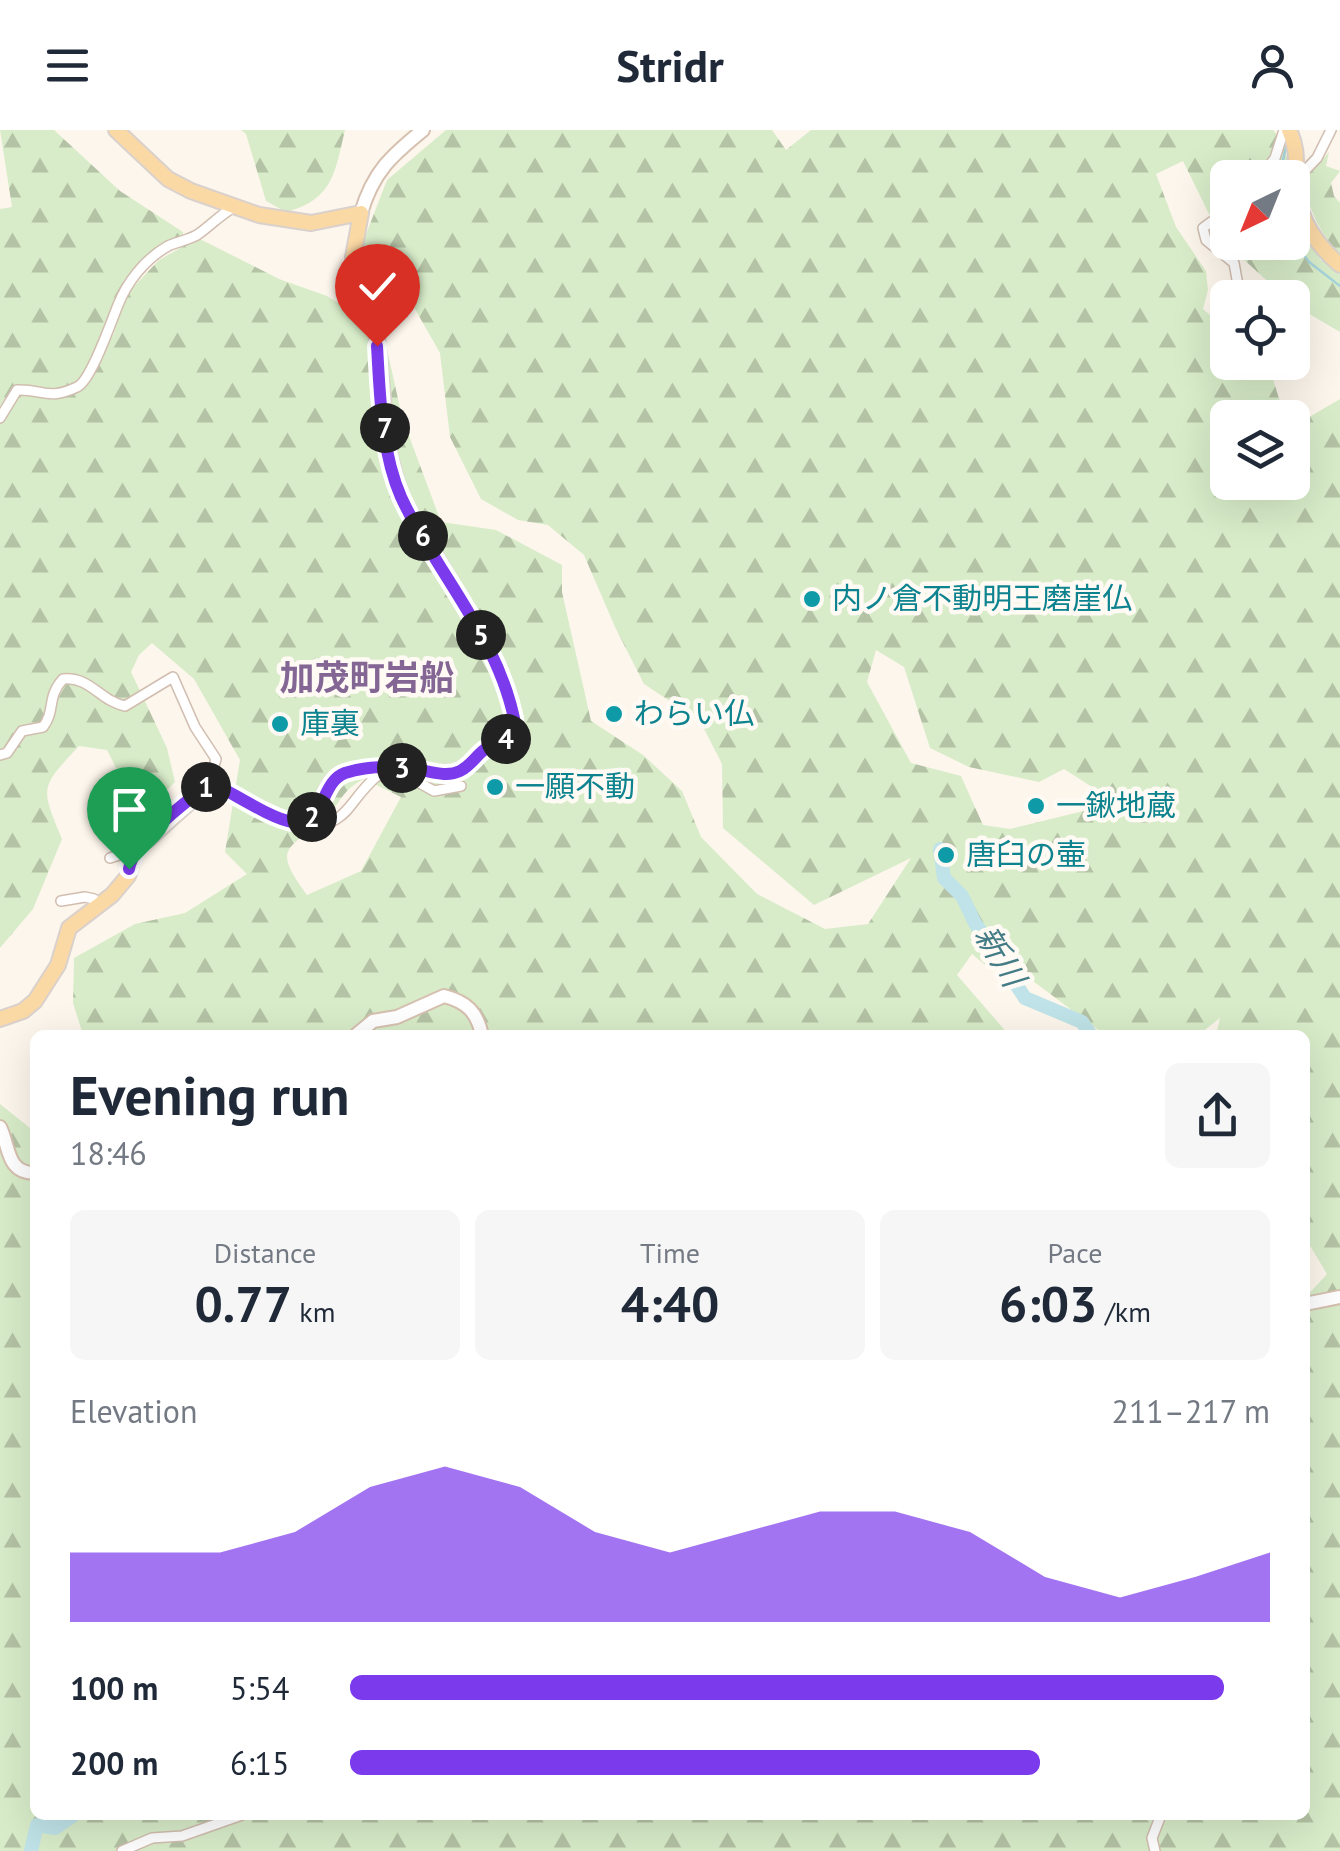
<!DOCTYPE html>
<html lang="en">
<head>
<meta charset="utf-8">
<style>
	body { margin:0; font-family:"PT Sans","Noto Sans JP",sans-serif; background:#f6f6f7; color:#1f2937; height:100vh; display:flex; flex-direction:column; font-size:38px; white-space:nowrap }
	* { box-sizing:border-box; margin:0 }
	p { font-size:32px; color:#747a83 }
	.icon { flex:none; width:55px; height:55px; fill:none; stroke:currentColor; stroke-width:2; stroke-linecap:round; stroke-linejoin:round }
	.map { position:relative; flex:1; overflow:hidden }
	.panel { position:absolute; left:30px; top:900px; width:1280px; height:790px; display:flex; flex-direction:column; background:#fff; border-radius:15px; box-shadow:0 10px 40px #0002 }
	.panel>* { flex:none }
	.needle { width:65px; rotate:223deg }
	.buttons { position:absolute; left:1210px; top:30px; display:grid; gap:20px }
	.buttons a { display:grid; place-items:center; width:100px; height:100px; border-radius:15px; background:#fff; box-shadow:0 10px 40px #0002; font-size:50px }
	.pin { position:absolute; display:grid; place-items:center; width:85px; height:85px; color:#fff; margin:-102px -42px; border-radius:50% 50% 50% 0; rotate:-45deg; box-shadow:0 0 10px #0007 }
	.pin .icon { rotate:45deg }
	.km { position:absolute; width:50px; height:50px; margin:-25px; border-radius:50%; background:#222; color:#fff; font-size:28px; line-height:50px; text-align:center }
	.round { display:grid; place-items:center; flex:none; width:105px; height:105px; border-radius:15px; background:#f6f6f7 }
	.headline { display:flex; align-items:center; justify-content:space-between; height:170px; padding:0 40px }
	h1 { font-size:55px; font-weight:700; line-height:75px }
	.stats { display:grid; grid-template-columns:repeat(3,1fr); gap:15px; height:170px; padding:10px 40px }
	.stats div { display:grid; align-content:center; border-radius:15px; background:#f6f6f7; text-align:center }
	.stats b { font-size:50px; font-weight:700 }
	.stats small { font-size:28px; font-weight:400 }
	.stats p { font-size:28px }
	.chart { height:280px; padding:20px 40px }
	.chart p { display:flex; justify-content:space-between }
	.chart svg { width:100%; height:180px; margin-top:10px; fill:#7c3aed; opacity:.7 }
	ul { padding:0 40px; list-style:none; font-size:32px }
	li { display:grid; grid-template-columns:160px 120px 1fr; align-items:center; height:75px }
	li i { height:25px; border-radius:12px; background:#7c3aed }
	header { display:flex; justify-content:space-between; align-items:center; height:130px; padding:0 40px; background:#fff; font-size:45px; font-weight:700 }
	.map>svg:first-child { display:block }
	.forest { fill:url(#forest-firs); fill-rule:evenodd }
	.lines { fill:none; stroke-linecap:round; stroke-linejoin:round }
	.stream { stroke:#a5d3da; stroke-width:2.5 }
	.river { stroke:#bfe3e8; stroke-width:14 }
	.minor-casing { stroke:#d1beb0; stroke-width:12 }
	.secondary-casing { stroke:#d6c0b0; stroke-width:16 }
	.primary-casing { stroke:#dad1cd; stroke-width:18 }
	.minor { stroke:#fff; stroke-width:9 }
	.secondary { stroke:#fff; stroke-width:12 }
	.primary { stroke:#fbd9a5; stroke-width:14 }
	.route-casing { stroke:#fff; stroke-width:20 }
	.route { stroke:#7c3aed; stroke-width:12 }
	.culture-dot { fill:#0f9aa8; stroke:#fffaf3; stroke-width:4 }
	.labels { text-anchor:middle; stroke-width:9; stroke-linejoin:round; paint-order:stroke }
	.culture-label { font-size:30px; fill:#0d838f; stroke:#fffaf3; text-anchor:start }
	.water-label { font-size:32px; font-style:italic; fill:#437c86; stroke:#fffaf3 }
	.quarter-label { font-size:35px; font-weight:bold; fill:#846695; stroke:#fffaf3 }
</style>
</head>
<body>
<header><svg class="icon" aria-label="menu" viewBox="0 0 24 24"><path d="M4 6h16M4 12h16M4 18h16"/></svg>Stridr<svg class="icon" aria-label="person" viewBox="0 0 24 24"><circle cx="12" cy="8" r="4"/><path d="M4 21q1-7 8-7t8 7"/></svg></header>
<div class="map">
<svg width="1340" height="1721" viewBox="0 0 1340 1721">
	<defs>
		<pattern id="forest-firs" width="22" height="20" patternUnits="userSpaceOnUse" patternTransform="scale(2.5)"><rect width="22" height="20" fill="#d8ecc9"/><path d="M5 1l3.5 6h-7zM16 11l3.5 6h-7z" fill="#b4c2a5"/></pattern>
	</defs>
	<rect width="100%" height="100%" fill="#fdf6ec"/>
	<g class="forest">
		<path d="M0,0h54l66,61 63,41v6l-29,16 -31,31 -16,45 -27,51c-10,3 -21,12 -32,11 -27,-3 -30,-17 -48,15v-198l12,-2z"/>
		<path d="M241,0h104c-10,42 -12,70 -59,82l-20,-11 -20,-67z"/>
		<path d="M446,0h326l14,20 25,-20h462c14,15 14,28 17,47l-62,1v64h64l1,-26 28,44 19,10v62l-46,-27 -2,-7 -7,-1 -44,-40 -20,-10 -9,-27 -29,-59 -27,13 20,53 30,44 2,19 -5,19 9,8 15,5 1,40 40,1 13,42 10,12 -63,1v64h64l1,-63h13l34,-20v892l-35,7 22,-24 -18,-30h-4v-209h-89l4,-17 -19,15 -13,2h-83l-76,-57 -39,-9 -18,-15 -15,21 52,60h-522c-6,-26 -17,-38 -43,-45 -16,6 -29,15 -45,21 -19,6 -38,3 -48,24h-268l-10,-32 1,-45 61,-34 50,-11 62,-39 -22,-22 15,-92 -46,-81 -42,-36 -13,12 -8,17 36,76 8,34 -19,19 -20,7 -29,-58 -28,-4c-39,42 -39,40 -17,93l-29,70 -33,39v-524l18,-30 14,-1 21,7 33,-13 28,-54 10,-36 35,-37 39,-22 81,41 48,17 56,35 19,86 39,105 55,8 66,35v27l29,129 52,34 39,36 19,46 56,57 68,35 43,-5 43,-66 -97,47 -91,-77 -1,-64 -22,-43 -56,-37 -29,-57 -31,-72 -36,-30 -30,-5 -37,-21 -31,-62 -10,-84 -41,-72 -41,-26 29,-75zM876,520l28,17 26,81 39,19 70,15 25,-13 67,43 -31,-5 -90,22 -27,-4 -22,-49 -50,-13 -44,-81zM364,649l37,18 -40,74 -54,24c-36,-49 -19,-44 17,-76 17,-15 17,-29 40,-40z"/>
		<path d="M1329,22l-3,14 14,5 -9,12 3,13 6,7v50c-19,-15 -32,-48 -37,-71z"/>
		<path d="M442,872c20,5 28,14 34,33h-109l7,-7 31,-8z"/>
		<polygon points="0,974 35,1002 35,1037 17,1031 0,988"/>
		<path d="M0,1007l3,16 32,24v638h208c-19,6 -37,13 -56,17 -27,6 -44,0 -69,19h-118z"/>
		<polygon points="1340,1171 1340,1721 1158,1721 1156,1708 1165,1685 1305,1685 1305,1178"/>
		<polygon points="254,1685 1157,1685 1149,1706 1149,1721 125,1721 139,1714 200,1705"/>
	</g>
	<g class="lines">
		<g class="stream">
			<polyline points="1279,48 1287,12"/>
			<polyline points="1292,109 1309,132 1340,156"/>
		</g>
		<g class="river">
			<polyline points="940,719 944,748 962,766 975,793 1025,868 1082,892 1091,905"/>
			<polyline points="31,1721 37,1695 55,1698 74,1685"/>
		</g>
		<g class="minor-casing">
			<g id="minor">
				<polyline points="1260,48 1275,28 1284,0"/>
				<polyline points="1297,49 1317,28 1331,0"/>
				<polyline points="1228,97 1211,92 1203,98 1206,110 1234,133 1238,155 1249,168"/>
				<path d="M0,288l17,-28c27,-1 30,11 60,-3 14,-6 34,-65 41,-82 9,-23 27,-46 50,-59 9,-4 20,-6 29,-11 13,-9 23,-20 37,-28"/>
				<path d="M0,625l7,-2 15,-22 21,-4c13,-17 3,-29 20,-48 27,-3 37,22 62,27l48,-29 22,50 21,32 -7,26"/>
				<path d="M299,697c53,-1 45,-23 79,-52l38,6 18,10 27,-5"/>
				<polyline points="110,728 137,719"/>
				<polyline points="61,771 85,767 94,769 98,776"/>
				<polyline points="122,1721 152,1708 182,1706 242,1685"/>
				<polyline points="1155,1721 1152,1708 1161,1685"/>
			</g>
		</g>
		<g class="secondary-casing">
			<g id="secondary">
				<path d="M361,83c12,-41 30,-57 62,-83"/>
				<path d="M356,905l17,-14 24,-4 47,-21c23,6 33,16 38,39"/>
				<path d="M0,997c10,20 6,46 35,46"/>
				<polyline points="1305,1174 1340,1167"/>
			</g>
		</g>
		<g class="primary-casing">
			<g id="primary">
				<path d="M1289,0c8,16 7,29 7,46 -1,37 17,66 44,89"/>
				<path d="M0,889l23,-8 12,-10 23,-36 11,-37 43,-33 16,-19 7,-25 74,-66h7c21,10 56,34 77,37 32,3 25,-34 45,-46 37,-22 96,8 122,-6 10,-4 16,-14 24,-20 12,-8 23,-10 32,-21l-12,-48 -13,-30 -91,-156 -12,-46 -13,-131 -22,-61 8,-44 -50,10 -52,-8 -68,-24 -23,-12 -52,-49"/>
			</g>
		</g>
		<use href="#minor" class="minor"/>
		<use href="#secondary" class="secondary"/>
		<use href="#primary" class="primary"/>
	</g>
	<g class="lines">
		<g class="route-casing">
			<path id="route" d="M129,739c4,-27 57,-68 80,-84h7c20,10 56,34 77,37 33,3 27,-40 52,-49 21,-7 48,-7 70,-4 15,2 31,9 45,2 10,-5 16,-15 24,-21 12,-7 23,-10 32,-21 -14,-88 -79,-154 -115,-232 -20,-46 -21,-102 -24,-151"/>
		</g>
		<use href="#route" class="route"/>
	</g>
	<g class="culture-dot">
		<circle cx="812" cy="469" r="10"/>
		<circle cx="614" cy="584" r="10"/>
		<circle cx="280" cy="594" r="10"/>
		<circle cx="495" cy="657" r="10"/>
		<circle cx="1036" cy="676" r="10"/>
		<circle cx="946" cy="725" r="10"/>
	</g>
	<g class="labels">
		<g class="culture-label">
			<text x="832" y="479">内ノ倉不動明王磨崖仏</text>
			<text x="634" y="594">わらい仏</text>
			<text x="300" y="604">庫裏</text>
			<text x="515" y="667">一願不動</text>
			<text x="1056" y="686">一鍬地蔵</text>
			<text x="966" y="735">唐臼の壷</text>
		</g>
		<g class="water-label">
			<text transform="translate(1000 826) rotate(59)" y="11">新川</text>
		</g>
		<g class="quarter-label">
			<text x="367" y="560">加茂町岩船</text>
		</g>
	</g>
</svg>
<div class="buttons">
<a><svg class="needle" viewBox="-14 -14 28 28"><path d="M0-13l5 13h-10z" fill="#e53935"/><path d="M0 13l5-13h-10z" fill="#747a83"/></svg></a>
<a><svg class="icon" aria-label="locate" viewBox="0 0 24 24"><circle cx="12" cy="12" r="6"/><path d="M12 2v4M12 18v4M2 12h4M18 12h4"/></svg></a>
<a><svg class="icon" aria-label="layers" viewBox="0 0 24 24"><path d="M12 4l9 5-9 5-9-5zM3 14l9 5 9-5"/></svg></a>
</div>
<div class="pin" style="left:129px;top:739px;background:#1e9e55"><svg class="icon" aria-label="arrive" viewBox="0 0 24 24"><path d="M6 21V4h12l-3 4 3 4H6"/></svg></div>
<div class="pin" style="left:377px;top:216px;background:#d93025"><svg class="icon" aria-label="check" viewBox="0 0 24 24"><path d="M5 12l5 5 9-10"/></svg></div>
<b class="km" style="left:206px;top:657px">1</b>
<b class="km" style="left:312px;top:687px">2</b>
<b class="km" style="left:402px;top:638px">3</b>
<b class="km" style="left:506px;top:609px">4</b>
<b class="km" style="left:481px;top:505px">5</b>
<b class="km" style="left:423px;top:406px">6</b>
<b class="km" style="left:385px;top:298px">7</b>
<section class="panel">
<div class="headline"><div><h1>Evening run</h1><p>18:46</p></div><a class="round"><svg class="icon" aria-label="share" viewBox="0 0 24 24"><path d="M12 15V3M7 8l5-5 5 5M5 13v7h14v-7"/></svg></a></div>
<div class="stats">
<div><p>Distance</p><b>0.77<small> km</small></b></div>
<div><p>Time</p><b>4:40</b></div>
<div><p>Pace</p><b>6:03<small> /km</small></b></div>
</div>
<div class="chart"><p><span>Elevation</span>211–217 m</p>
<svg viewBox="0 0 160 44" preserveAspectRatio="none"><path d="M0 44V27L10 27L20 27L30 22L40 11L50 6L60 11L70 22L80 27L90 22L100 17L110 17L120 22L130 33L140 38L150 33L160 27V44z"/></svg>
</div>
<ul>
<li><b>100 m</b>5:54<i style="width:95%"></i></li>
<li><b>200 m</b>6:15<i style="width:75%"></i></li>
</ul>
</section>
</div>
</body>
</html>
